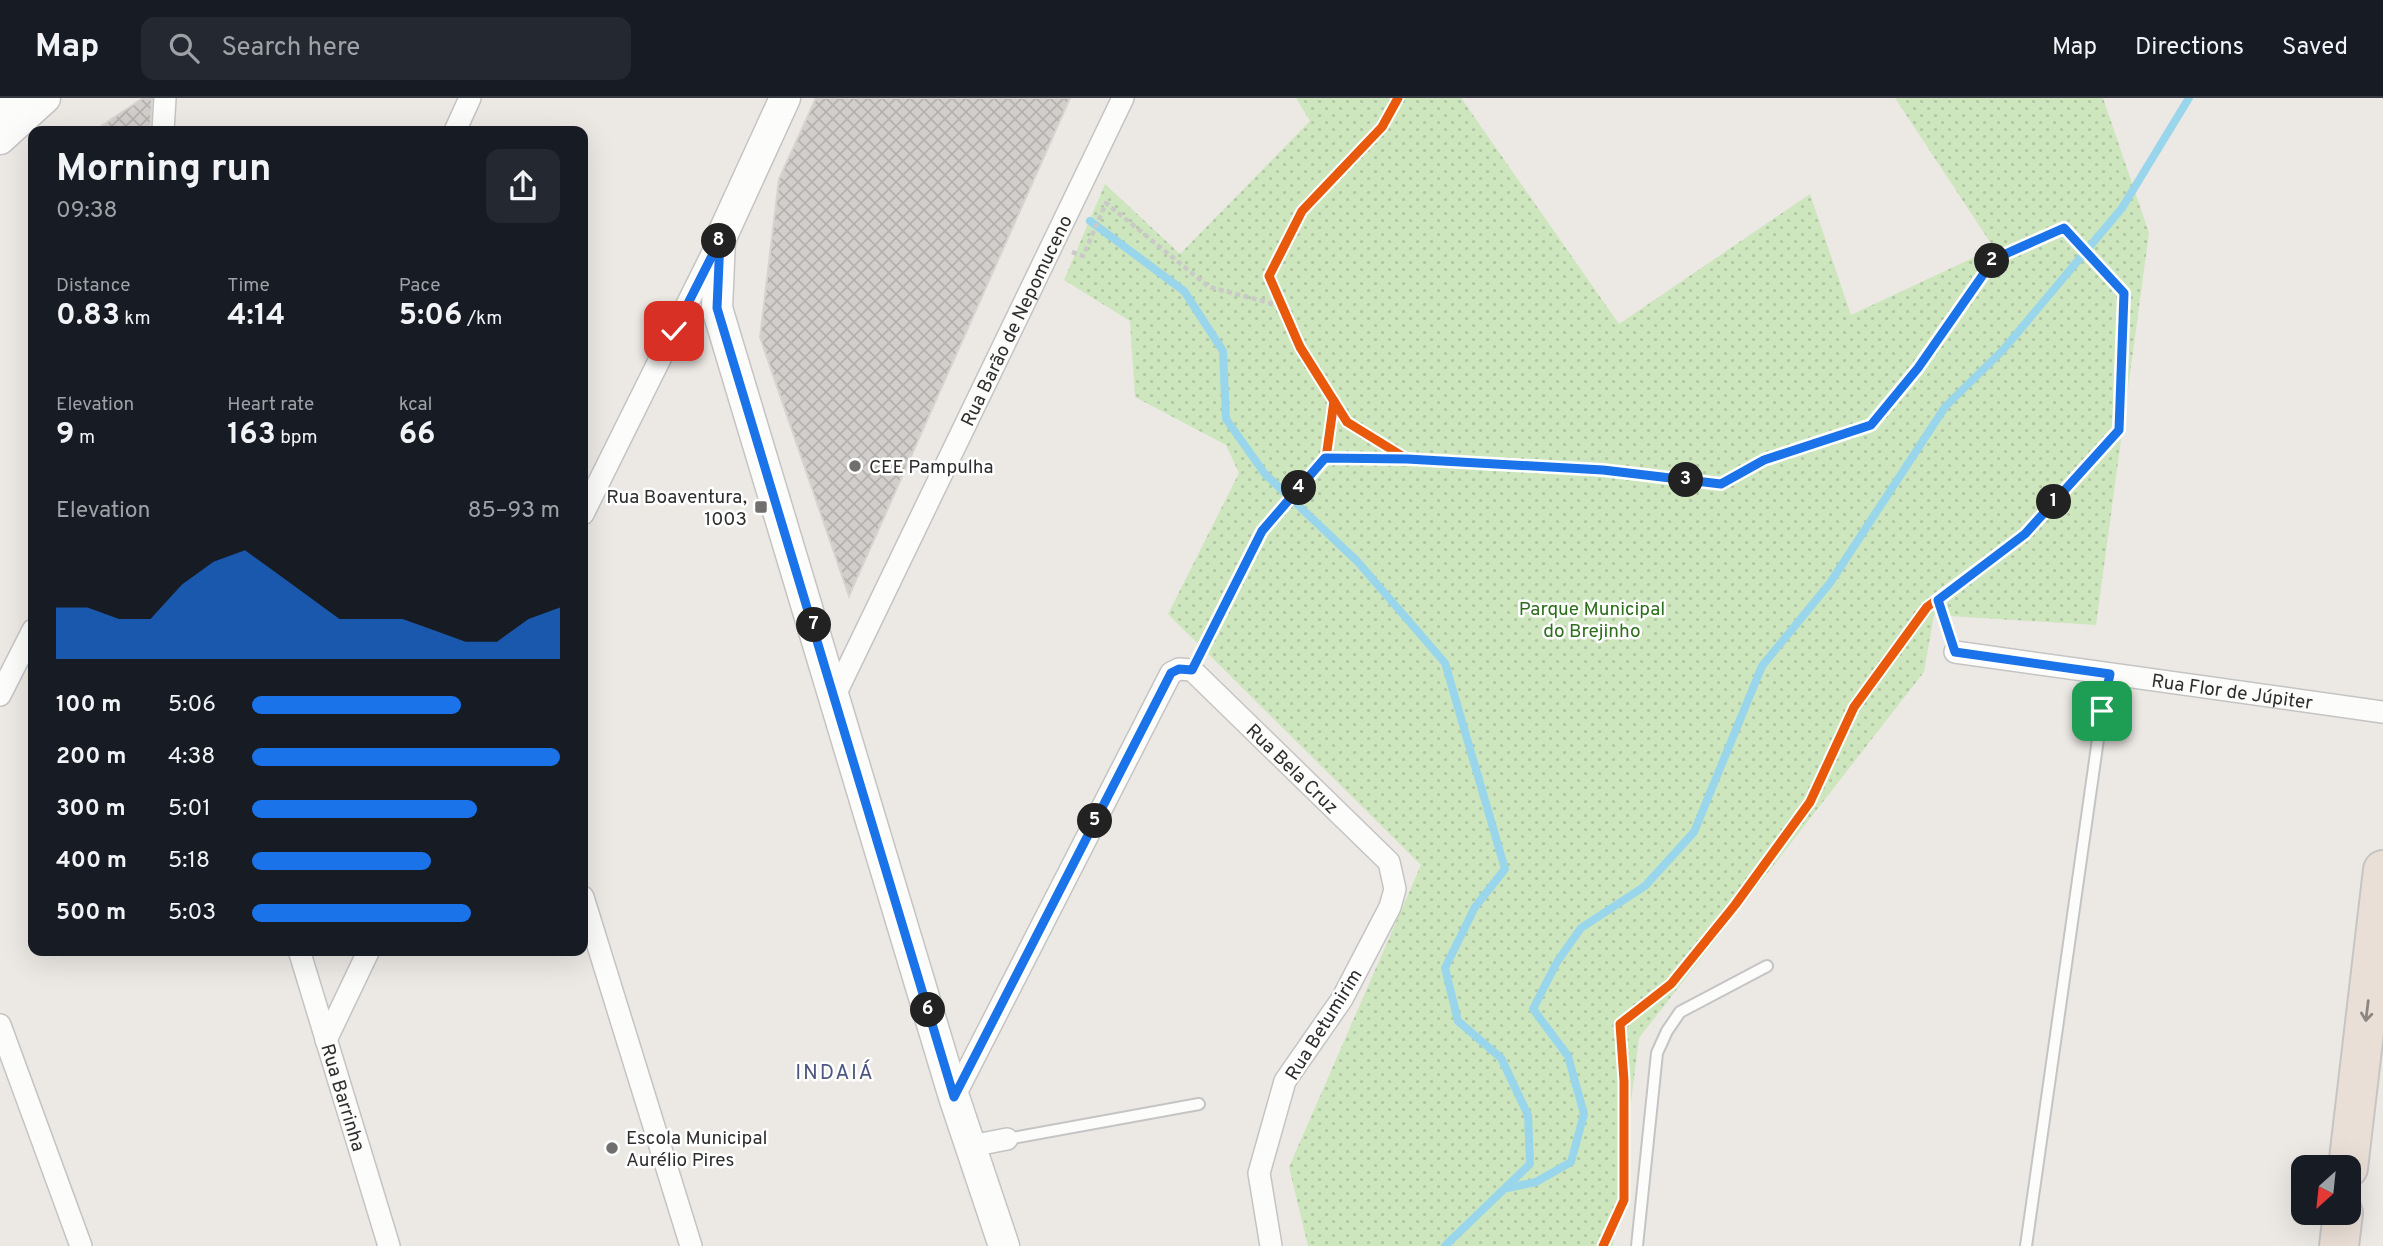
<!DOCTYPE html>
<html lang="en">
<head>
<meta charset="utf-8">
<style>
	body { margin:0; font-family:Overpass,sans-serif; background:#242831; color:#f1f3f6; height:100vh; display:flex; flex-direction:column; font-size:26px; white-space:nowrap }
	* { box-sizing:border-box; margin:0 }
	p { font-size:23px; color:#9ea1a6 }
	.icon { flex:none; width:38px; height:38px; fill:none; stroke:currentColor; stroke-width:2; stroke-linecap:round; stroke-linejoin:round }
	.map { position:relative; flex:1; overflow:hidden }
	.details { position:absolute; left:28px; top:28px; width:560px; height:830px; display:flex; flex-direction:column; background:#171b24; border-radius:14px; box-shadow:0 7px 28px #0002 }
	.details>* { flex:none }
	.needle { width:46px; rotate:207deg }
	.buttons { position:absolute; left:2291px; top:1057px; display:grid; gap:14px }
	.buttons a { display:grid; place-items:center; width:70px; height:70px; border-radius:14px; background:#171b24; box-shadow:0 7px 28px #0002; font-size:35px }
	.pin { position:absolute; display:grid; place-items:center; width:60px; height:60px; color:#fff; margin:-30px; border-radius:14px; box-shadow:0 4px 10px #0006 }
	.km { position:absolute; width:35px; height:35px; margin:-18px; border-radius:50%; background:#222; color:#fff; font-size:19px; line-height:35px; text-align:center }
	.round { display:grid; place-items:center; flex:none; width:74px; height:74px; border-radius:14px; background:#242831 }
	.overview { display:flex; align-items:center; justify-content:space-between; height:119px; padding:0 28px }
	h1 { font-size:38px; font-weight:700; line-height:52px }
	.metrics { display:grid; grid-template-columns:repeat(3,1fr); gap:10px; height:119px; padding:7px 28px }
	.metrics div { display:grid; align-content:center }
	.metrics b { font-size:30px; font-weight:700 }
	.metrics small { font-size:19px; font-weight:400 }
	.metrics p { font-size:19px }
	.chart { height:196px; padding:14px 28px }
	.chart p { display:flex; justify-content:space-between }
	.chart svg { width:100%; height:126px; margin-top:7px; fill:#1a73e8; opacity:.7 }
	ul { padding:0 28px; list-style:none; font-size:23px }
	li { display:grid; grid-template-columns:112px 84px 1fr; align-items:center; height:52px }
	li i { height:18px; border-radius:9px; background:#1a73e8 }
	header { display:flex; align-items:center; gap:42px; box-sizing:border-box; height:98px; padding:0 35px; background:#171b24; border-bottom:2px solid #363941 }
	header strong { font-size:33px }
	nav { display:flex; gap:38px; margin-inline-start:auto; font-size:24px }
	.search { width:490px; height:63px; background:#242831; display:flex; align-items:center; gap:18px; box-sizing:border-box; padding:0 24px; border-radius:14px; color:#9ea1a6; font-size:26px }
	.map>svg:first-child { display:block }
	.park { fill:url(#park-dots) }
	.lines { fill:none; stroke-linecap:round; stroke-linejoin:round }
	.stream { stroke:#99d6ec; stroke-width:8 }
	.building { fill:url(#building-cross-hatch); stroke:#d7d4d0; stroke-width:2 }
	.lane-casing { stroke:#c5c4c5; stroke-width:14 }
	.street-casing { stroke:#c5c4c5; stroke-width:24 }
	.secondary-casing { stroke:#c5c4c5; stroke-width:33 }
	.highway-casing { stroke:#c6c5c4; stroke-width:42 }
	.path { stroke:#c9c9c8; stroke-width:4.5; stroke-dasharray:5 3.5; stroke-linecap:butt }
	.lane { stroke:#fcfcfb; stroke-width:10 }
	.street { stroke:#fcfcfb; stroke-width:21 }
	.secondary { stroke:#fcfcfb; stroke-width:30 }
	.highway { stroke:#eadfd6; stroke-width:38 }
	.cycleway-casing { stroke:#fff; stroke-width:13 }
	.cycleway { stroke:#e8590c; stroke-width:9 }
	.oneway { stroke:#8c8682 }
	.route-casing { stroke:#fff; stroke-width:14 }
	.route { stroke:#1a73e8; stroke-width:9 }
	.poi-dot { fill:#706f6e; stroke:#fff; stroke-width:2.5 }
	.labels { text-anchor:middle; stroke-width:5; stroke-linejoin:round; paint-order:stroke }
	.street-label { font-size:19px; fill:#2e2e2e; stroke:#fff }
	.poi-label { font-size:19px; fill:#2e2e2e; stroke:#fff; text-anchor:start }
	.park-label { font-size:19px; fill:#2c6e1b; stroke:#fff }
	.neighbourhood-label { font-size:21px; letter-spacing:2px; fill:#4d5680; stroke:#fff }
</style>
</head>
<body>
<header>
<strong>Map</strong>
<div class="search"><svg class="icon" aria-label="search" viewBox="0 0 24 24"><circle cx="10" cy="10" r="6"/><path d="M15 15l6 6"/></svg>Search here</div>
<nav><a>Map</a><a>Directions</a><a>Saved</a></nav>
</header>
<div class="map">
<svg width="2383" height="1148" viewBox="0 0 2383 1148">
	<defs>
		<pattern id="park-dots" width="8" height="8" patternUnits="userSpaceOnUse" patternTransform="scale(1.75)"><rect width="8" height="8" fill="#cee6be"/><path d="M2 2h.1M6 6h.1" fill="none" stroke="#b1c6a4" stroke-width="1.8" stroke-linecap="round"/></pattern>
		<pattern id="building-cross-hatch" width="8" height="8" patternUnits="userSpaceOnUse" patternTransform="scale(1.75)"><rect width="8" height="8" fill="#d1cecb"/><path d="M0 0l8 8M0 8l8-8" fill="none" stroke="#b4b1af"/></pattern>
	</defs>
	<rect width="100%" height="100%" fill="#ece8e4"/>
	<polygon class="park" points="1296,0 1461,0 1619,226 1810,96 1851,217 1994,150 1895,0 2103,0 2149,135 2096,527 1934,517 1924,574 1639,940 1613,1148 1308,1148 1289,1069 1421,767 1168,516 1239,375 1226,347 1135,299 1130,223 1064,182 1105,86 1180,156 1310,23"/>
	<g class="lines">
		<g class="stream">
			<polyline points="1090,123 1184,193 1223,253 1226,321 1265,376 1357,463 1445,565 1505,771 1475,809 1445,870 1458,923 1501,960 1528,1017 1530,1066 1445,1148"/>
			<polyline points="1508,1090 1536,1084 1571,1064 1584,1016 1568,958 1533,911 1557,864 1581,830 1645,788 1694,734 1762,568 1830,485 1945,309 2003,252 2122,110 2189,0"/>
		</g>
	</g>
	<g class="building">
		<polygon points="143,0 152,0 150,33 94,33"/>
		<polygon points="816,0 1070,0 849,498 760,239 779,81"/>
	</g>
	<g class="lines">
		<g class="lane-casing">
			<g id="lane">
				<polyline points="1007,1041 1199,1006"/>
				<polyline points="1637,1148 1657,955 1667,933 1680,914 1767,868"/>
				<polyline points="2026,1148 2102,613 2110,576"/>
			</g>
		</g>
		<g class="street-casing">
			<g id="street">
				<polyline points="163,33 165,0"/>
				<polyline points="455,33 470,0"/>
				<polyline points="583,416 716,148"/>
				<path id="s1" d="M1955,554l428,60"/>
				<polyline points="0,597 33,532"/>
				<path id="s2" d="M835,597l288,-597"/>
				<polyline points="583,799 691,1148"/>
				<path id="s3" d="M299,852l90,296"/>
				<polyline points="0,927 81,1148"/>
				<polyline points="326,942 369,852"/>
				<path id="s4" d="M954,999l217,-424 8,-4 13,1 197,192 6,27 -5,18 -48,92 -57,82 -26,92 12,73"/>
				<polyline points="971,1048 1007,1041"/>
			</g>
		</g>
		<g class="secondary-casing">
			<g id="secondary">
				<polyline points="785,0 720,142 717,210 954,999 1004,1148"/>
				<polyline points="0,14 13,0"/>
				<polyline points="0,41 45,0"/>
			</g>
		</g>
		<g class="highway-casing">
			<g id="highway">
				<polyline points="2348,1070 2383,772"/>
				<polyline points="2339,1148 2343,1115"/>
			</g>
		</g>
		<g class="path">
			<polyline points="1398,0 1382,29 1302,113 1269,178 1300,249 1347,324 1407,361 1603,372 1721,386 1764,362 1871,327 1918,269 1994,161 2064,130 2124,195 2119,332 2025,436 1927,509 1854,609 1810,704 1735,807 1671,886 1620,926 1624,1073"/>
			<polyline points="1072,154 1083,158 1106,105 1209,189 1282,208"/>
			<polyline points="1326,360 1405,361"/>
			<polyline points="1938,502 1949,535"/>
			<polyline points="1202,553 1262,433 1326,360 1334,303"/>
			<polyline points="1603,1148 1621,1109"/>
		</g>
		<use href="#lane" class="lane"/>
		<use href="#street" class="street"/>
		<use href="#secondary" class="secondary"/>
		<use href="#highway" class="highway"/>
		<g class="cycleway-casing">
			<g id="cycleway">
				<polyline points="1398,0 1382,29 1302,113 1269,178 1300,249 1347,324 1407,361 1603,372 1721,386 1764,362 1871,327 1918,269 1994,161 2064,130"/>
				<polyline points="1192,572 1262,433 1326,360 1334,303"/>
				<polyline points="1603,1148 1624,1102 1624,983 1620,926 1671,886 1735,807 1810,704 1854,609 1927,509 2025,436 2119,332 2124,195"/>
			</g>
		</g>
		<use href="#cycleway" class="cycleway"/>
	</g>
	<defs><path id="oneway-shaft" d="M-6 0H5M1.5-3L5.5 0L1.5 3" fill="none" stroke-width="1.6" stroke-linecap="round" stroke-linejoin="round" transform="scale(1.75)"/></defs>
	<use class="oneway" href="#oneway-shaft" transform="translate(2367 913) rotate(97)"/>
	<g class="lines">
		<g class="route-casing">
			<polyline id="route" points="674,233 720,142 717,210 954,999 1171,575 1179,571 1192,572 1262,433 1325,360 1407,361 1603,372 1721,386 1764,362 1871,327 1918,270 1994,161 2064,130 2124,195 2119,332 2025,436 1938,502 1955,554 2110,576 2102,613"/>
		</g>
		<use href="#route" class="route"/>
	</g>
	<g class="poi-dot">
		<circle cx="855" cy="368" r="7"/>
		<rect x="754" y="402" width="14" height="14" rx="3.5"/>
		<circle cx="612" cy="1050" r="7"/>
	</g>
	<g class="labels">
		<g class="street-label">
			<text dy="7" stroke="none"><textPath href="#s2" startOffset="416">Rua Barão de Nepomuceno</textPath></text>
			<text dy="7" stroke="none"><textPath href="#s1" startOffset="280">Rua Flor de Júpiter</textPath></text>
			<text dy="7" stroke="none"><textPath href="#s4" startOffset="639">Rua Bela Cruz</textPath></text>
			<text transform="translate(1323 926) rotate(-58)" y="7">Rua Betumirim</text>
			<text dy="7" stroke="none"><textPath href="#s3" startOffset="154">Rua Barrinha</textPath></text>
		</g>
		<g class="poi-label">
			<text x="869" y="375">CEE Pampulha</text>
			<text x="747" y="405" text-anchor="end">Rua Boaventura,<tspan x="747" dy="22">1003</tspan></text>
			<text x="626" y="1046">Escola Municipal<tspan x="626" dy="22">Aurélio Pires</tspan></text>
		</g>
		<g class="park-label">
			<text x="1592" y="517">Parque Municipal<tspan x="1592" dy="22">do Brejinho</tspan></text>
		</g>
		<g class="neighbourhood-label">
			<text x="835" y="981">INDAIÁ</text>
		</g>
	</g>
</svg>
<div class="buttons">
<a><svg class="needle" viewBox="-14 -14 28 28"><path d="M0-13l5 13h-10z" fill="#e53935"/><path d="M0 13l5-13h-10z" fill="#9ea1a6"/></svg></a>
</div>
<div class="pin" style="left:2102px;top:613px;background:#1e9e55"><svg class="icon" aria-label="arrive" viewBox="0 0 24 24"><path d="M6 21V4h12l-3 4 3 4H6"/></svg></div>
<div class="pin" style="left:674px;top:233px;background:#d93025"><svg class="icon" aria-label="check" viewBox="0 0 24 24"><path d="M5 12l5 5 9-10"/></svg></div>
<b class="km" style="left:2054px;top:404px">1</b>
<b class="km" style="left:1992px;top:163px">2</b>
<b class="km" style="left:1686px;top:382px">3</b>
<b class="km" style="left:1299px;top:390px">4</b>
<b class="km" style="left:1095px;top:723px">5</b>
<b class="km" style="left:928px;top:912px">6</b>
<b class="km" style="left:814px;top:527px">7</b>
<b class="km" style="left:719px;top:143px">8</b>
<section class="details">
<div class="overview"><div><h1>Morning run</h1><p>09:38</p></div><a class="round"><svg class="icon" aria-label="share" viewBox="0 0 24 24"><path d="M12 15V3M7 8l5-5 5 5M5 13v7h14v-7"/></svg></a></div>
<div class="metrics">
<div><p>Distance</p><b>0.83<small> km</small></b></div>
<div><p>Time</p><b>4:14</b></div>
<div><p>Pace</p><b>5:06<small> /km</small></b></div>
</div>
<div class="metrics">
<div><p>Elevation</p><b>9<small> m</small></b></div>
<div><p>Heart rate</p><b>163<small> bpm</small></b></div>
<div><p>kcal</p><b>66</b></div>
</div>
<div class="chart"><p><span>Elevation</span>85–93 m</p>
<svg viewBox="0 0 160 44" preserveAspectRatio="none"><path d="M0 44V26L10 26L20 30L30 30L40 18L50 10L60 6L70 14L80 22L90 30L100 30L110 30L120 34L130 38L140 38L150 30L160 26V44z"/></svg>
</div>
<ul>
<li><b>100 m</b>5:06<i style="width:68%"></i></li>
<li><b>200 m</b>4:38<i style="width:100%"></i></li>
<li><b>300 m</b>5:01<i style="width:73%"></i></li>
<li><b>400 m</b>5:18<i style="width:58%"></i></li>
<li><b>500 m</b>5:03<i style="width:71%"></i></li>
</ul>
</section>
</div>
</body>
</html>
